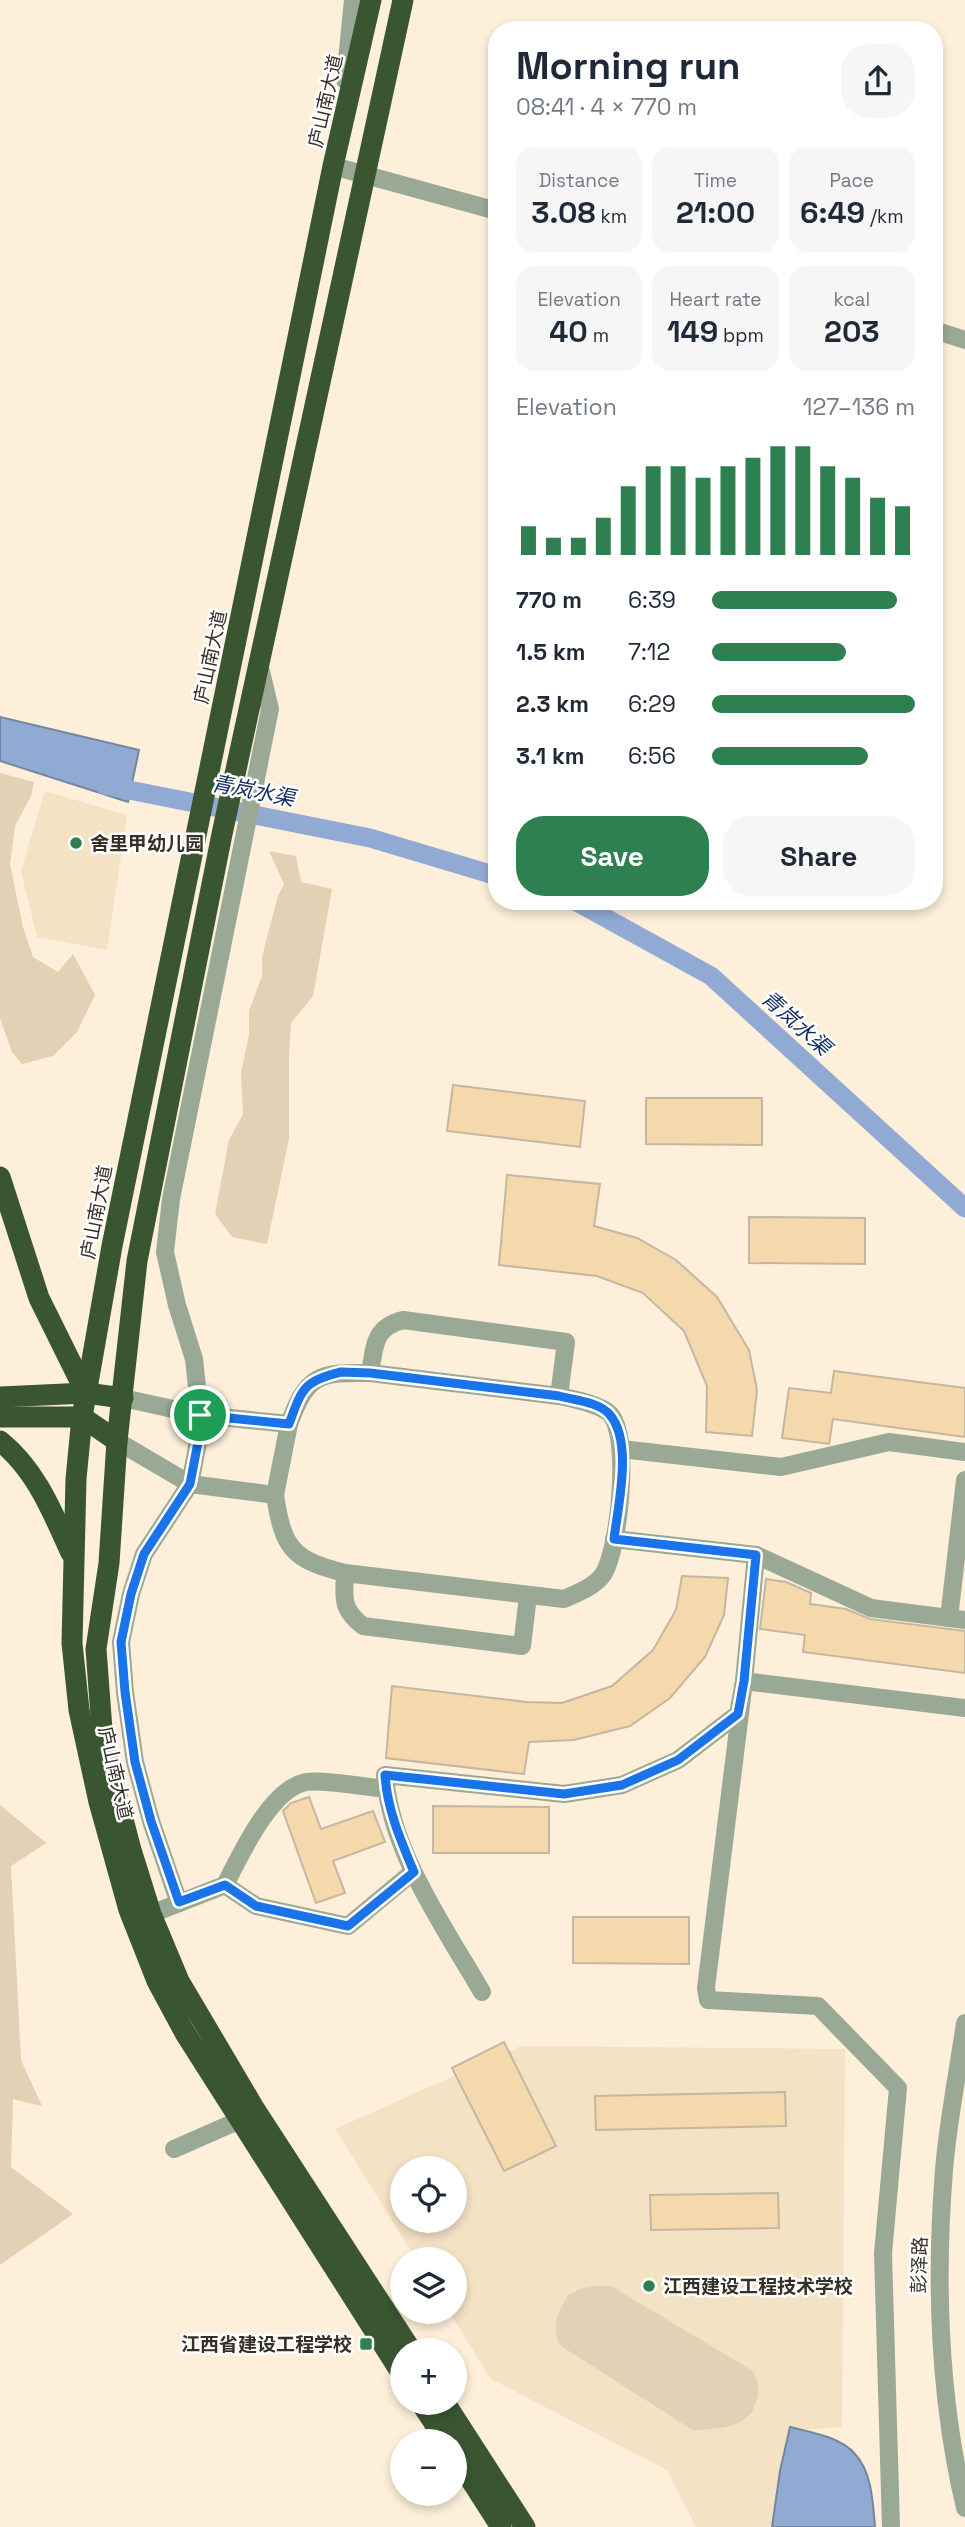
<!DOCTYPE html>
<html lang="en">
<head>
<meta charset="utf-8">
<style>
	body { margin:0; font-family:"Space Grotesk","Noto Sans SC",sans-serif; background:#f6f6f7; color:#1f2937; height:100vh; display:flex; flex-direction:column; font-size:26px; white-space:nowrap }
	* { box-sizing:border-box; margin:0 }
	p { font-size:23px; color:#747a83 }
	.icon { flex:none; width:38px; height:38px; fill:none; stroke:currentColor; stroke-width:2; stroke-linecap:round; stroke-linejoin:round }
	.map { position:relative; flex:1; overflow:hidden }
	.sheet { position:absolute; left:488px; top:21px; width:455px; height:889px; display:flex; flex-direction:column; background:#fff; border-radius:28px; box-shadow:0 4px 10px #0003 }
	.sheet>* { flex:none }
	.fabs { position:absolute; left:390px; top:2156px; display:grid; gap:14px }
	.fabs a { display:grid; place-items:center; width:77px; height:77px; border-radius:50%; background:#fff; box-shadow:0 4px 10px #0003; font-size:35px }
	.pin { position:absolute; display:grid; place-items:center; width:60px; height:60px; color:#fff; margin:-30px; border:4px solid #fff; border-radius:50%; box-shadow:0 2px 7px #0007 }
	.round { display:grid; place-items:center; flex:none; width:74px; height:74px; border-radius:28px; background:#f6f6f7 }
	.overview { display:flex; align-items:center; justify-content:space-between; height:119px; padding:0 28px }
	h1 { font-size:38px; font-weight:700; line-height:52px }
	.stats { display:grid; grid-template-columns:repeat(3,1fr); gap:10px; height:119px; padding:7px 28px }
	.stats div { display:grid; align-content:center; border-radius:18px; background:#f6f6f7; text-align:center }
	.stats b { font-size:30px; font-weight:700 }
	.stats small { font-size:19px; font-weight:400 }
	.stats p { font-size:19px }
	.chart { height:196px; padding:14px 28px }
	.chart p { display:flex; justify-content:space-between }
	.chart svg { width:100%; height:126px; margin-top:7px; stroke:#2e8051; stroke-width:6 }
	.cta { display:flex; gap:14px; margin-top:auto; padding:14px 28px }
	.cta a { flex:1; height:80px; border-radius:28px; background:#2e8051; color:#fff; font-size:28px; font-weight:700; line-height:80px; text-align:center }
	.cta a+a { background:#f6f6f7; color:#1f2937 }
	ul { padding:0 28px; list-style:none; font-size:23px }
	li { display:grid; grid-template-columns:112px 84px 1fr; align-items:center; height:52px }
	li i { height:18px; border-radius:9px; background:#2e8051 }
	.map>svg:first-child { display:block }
	.built { fill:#f4e2c5; fill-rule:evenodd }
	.green { fill:#e3d1b5 }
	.water { fill:#91aad3; stroke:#75859f; stroke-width:2 }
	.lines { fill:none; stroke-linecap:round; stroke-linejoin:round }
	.canal { stroke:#91aad3; stroke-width:19 }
	.building { fill:#f5d9ac; stroke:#c4b7a2; stroke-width:2 }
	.minor { stroke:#9aa896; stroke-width:18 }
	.highway { stroke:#3a5631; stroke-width:21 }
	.route-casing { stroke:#fff; stroke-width:14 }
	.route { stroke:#1a73e8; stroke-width:9 }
	.poi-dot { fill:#2e8051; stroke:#fff; stroke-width:2.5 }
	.labels { text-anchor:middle; stroke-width:5; stroke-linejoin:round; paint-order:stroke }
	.street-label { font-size:19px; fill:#342f27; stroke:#fff }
	.poi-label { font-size:19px; font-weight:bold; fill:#342f27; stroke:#fff; text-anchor:start }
	.water-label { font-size:21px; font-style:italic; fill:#0f2b5d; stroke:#fff }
</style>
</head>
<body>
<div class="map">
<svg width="965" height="2527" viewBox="0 0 965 2527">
	<rect width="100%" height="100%" fill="#fdefd9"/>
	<g class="built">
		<polygon points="45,791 127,815 107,950 37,937 21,871"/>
		<path d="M521,2046l324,3 -3,378 -44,3 -15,97h-87l-29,-57 -176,-91 -42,-67h6v-53h-39l-81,-130zM402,2168h53v53h-53z"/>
	</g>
	<g class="green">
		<polygon points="0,773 34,782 31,796 15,826 10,864 23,927 33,957 58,972 73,954 95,995 77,1032 53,1056 22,1064 12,1052 0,1018"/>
		<polygon points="269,851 296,856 301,882 332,889 313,996 291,1023 289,1055 289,1139 267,1244 232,1237 215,1214 229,1140 243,1114 241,1073 249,1035 249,1011 262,976 262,958 266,941 278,896 284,884"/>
		<polygon points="0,1805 46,1843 11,1866 21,2060 42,2106 13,2099 11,2167 73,2214 0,2265"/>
		<path d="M597,2286h14l142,85 5,13v12l-6,16 -11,10 -15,5 -32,4 -133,-85c-11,-19 -3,-33 7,-51l14,-7z"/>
	</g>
	<g class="water">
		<polygon points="0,717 139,750 128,802 0,761"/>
		<path d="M790,2427c20,5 51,10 65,27 17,18 18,50 20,73h-103l8,-56z"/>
	</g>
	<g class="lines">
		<g class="canal">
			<polyline points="104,785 370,838 497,876"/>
			<polyline points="575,901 711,976 965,1208"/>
		</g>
	</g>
	<g class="building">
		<polygon points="453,1085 585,1101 580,1147 447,1131"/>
		<polygon points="646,1098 762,1098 762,1145 646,1144"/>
		<polygon points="507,1175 600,1184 594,1226 637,1238 676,1260 717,1297 749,1350 757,1390 752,1436 706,1432 707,1386 684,1331 643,1293 597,1276 499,1265"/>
		<polygon points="749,1217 865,1218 865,1264 749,1263"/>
		<polygon points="834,1371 965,1388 965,1437 833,1419 829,1444 782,1438 789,1388 831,1393"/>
		<polygon points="682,1576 728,1578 724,1615 705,1657 670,1698 630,1726 574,1740 529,1742 524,1774 386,1758 392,1686 527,1702 562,1703 612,1686 653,1650 676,1610"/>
		<polygon points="766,1579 786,1582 811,1593 810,1604 846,1609 870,1619 965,1631 965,1673 803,1652 805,1635 760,1629"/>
		<polygon points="309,1797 321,1829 373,1811 385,1842 333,1861 345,1893 316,1903 283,1811 291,1803"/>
		<polygon points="433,1806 549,1807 549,1853 433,1853"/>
		<polygon points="573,1917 689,1917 689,1964 573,1963"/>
		<polygon points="504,2042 556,2146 504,2171 452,2068"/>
		<polygon points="785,2092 786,2126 596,2130 595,2096"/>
		<polygon points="778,2193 779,2228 651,2230 650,2195"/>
	</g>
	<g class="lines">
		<g class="minor">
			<polyline points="345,80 353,0"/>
			<polyline points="333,166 497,211"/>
			<polyline points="934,330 965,340"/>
			<path d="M370,1373c5,-27 3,-45 33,-53l163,22 -7,54"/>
			<path d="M117,1441l73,43 85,11c8,53 17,65 70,78l219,26c14,-6 32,-13 40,-26 15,-26 27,-136 6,-159 -10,-10 -37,-15 -51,-18l-189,-23c-52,-1 -63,2 -81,51l-89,-9 -77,-17"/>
			<polyline points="621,1449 781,1467 889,1442 965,1452"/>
			<polyline points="275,1495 289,1424"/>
			<polyline points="614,1539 756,1555 871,1608 965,1620"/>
			<path d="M345,1573c-1,25 -4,36 18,53l159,20 6,-50"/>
			<polyline points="949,1618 965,1480"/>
			<path d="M225,1885c15,-29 45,-96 81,-103 15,-3 61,5 80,7"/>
			<polyline points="179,1903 151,1821 135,1762 125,1692 121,1642 131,1594 144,1554 190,1484 199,1437 200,1415 194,1359 177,1305 165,1252 171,1199 270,709 259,663"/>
			<polyline points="151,1914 225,1885 256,1906 348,1926 413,1872"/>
			<path d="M482,1992c-37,-64 -92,-141 -97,-217l179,19 58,-9 56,-25 60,-46 6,-33 12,-126"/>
			<path d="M965,2023c-7,49 -17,98 -21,147 -9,113 -5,228 21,338"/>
			<polyline points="174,2149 240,2120"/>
			<polyline points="891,2527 883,2253 898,2088 818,2006 708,2000 706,1988 744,1681 965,1708"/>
		</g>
		<g class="highway">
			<polyline points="371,0 333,166 112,1246 82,1417 76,1479 72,1643 79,1710 99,1802 129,1910 157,1981 185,2033 402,2374"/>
			<polyline points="403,0 222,834 137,1261 117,1441 109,1563 96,1649 103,1743 131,1850 151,1914 179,1981 254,2108 411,2350"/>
			<polyline points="0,1177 39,1298 86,1393"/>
			<polyline points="0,1397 86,1393 123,1398"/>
			<polyline points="0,1417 82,1417 117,1441"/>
			<path d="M0,1441c36,29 52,70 71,112"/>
			<polyline points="421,2403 446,2441"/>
			<polyline points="445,2403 525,2527"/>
			<polyline points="455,2455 501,2527"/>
		</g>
	</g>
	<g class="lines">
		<g class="route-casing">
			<path id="route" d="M341,1372l29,1 189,23c15,4 41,6 51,19 23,27 8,91 4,124l142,16 -12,126 -6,33 -60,46 -56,25 -58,9 -179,-19c2,34 16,66 29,97l-66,54 -92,-20 -31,-21 -46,17 -28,-81 -16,-59 -10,-70 -4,-50 10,-48 13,-40 46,-70 9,-47 1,-22 89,9c13,-35 14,-43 52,-52z"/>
		</g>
		<use href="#route" class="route"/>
	</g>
	<g class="poi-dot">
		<circle cx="76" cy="843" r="7"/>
		<circle cx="649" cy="2286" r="7"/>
		<rect x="359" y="2337" width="14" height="14" rx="3.5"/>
	</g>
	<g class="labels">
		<g class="street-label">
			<text transform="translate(325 101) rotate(-77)" y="7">庐山南大道</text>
			<text transform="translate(210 657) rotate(-78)" y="7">庐山南大道</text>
			<text transform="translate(96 1212) rotate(-79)" y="7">庐山南大道</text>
			<text transform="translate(116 1773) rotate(77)" y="7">庐山南大道</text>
			<text transform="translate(919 2265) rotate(-88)" y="7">彭泽路</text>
		</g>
		<g class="poi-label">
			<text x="90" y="850">舍里甲幼儿园</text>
			<text x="663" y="2293">江西建设工程技术学校</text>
			<text x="352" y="2351" text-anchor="end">江西省建设工程学校</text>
		</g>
		<g class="water-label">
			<text transform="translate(253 791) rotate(11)" y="7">青岚水渠</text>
			<text transform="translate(796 1023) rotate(42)" y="7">青岚水渠</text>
		</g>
	</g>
</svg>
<div class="fabs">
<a><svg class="icon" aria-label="locate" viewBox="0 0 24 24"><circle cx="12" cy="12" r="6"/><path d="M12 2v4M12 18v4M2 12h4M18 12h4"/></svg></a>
<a><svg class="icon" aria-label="layers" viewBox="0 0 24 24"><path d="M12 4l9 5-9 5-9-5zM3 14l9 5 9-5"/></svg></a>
<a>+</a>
<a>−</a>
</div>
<div class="pin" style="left:200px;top:1415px;background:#1e9e55"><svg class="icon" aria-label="arrive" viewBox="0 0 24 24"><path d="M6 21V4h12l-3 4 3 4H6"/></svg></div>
<section class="sheet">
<div class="overview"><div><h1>Morning run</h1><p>08:41 · 4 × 770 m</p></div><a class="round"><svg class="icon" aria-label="share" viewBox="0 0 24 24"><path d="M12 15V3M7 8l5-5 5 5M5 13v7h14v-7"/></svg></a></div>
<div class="stats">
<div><p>Distance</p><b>3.08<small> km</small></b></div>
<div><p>Time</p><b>21:00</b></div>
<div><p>Pace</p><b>6:49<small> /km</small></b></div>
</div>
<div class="stats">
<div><p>Elevation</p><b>40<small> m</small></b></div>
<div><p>Heart rate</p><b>149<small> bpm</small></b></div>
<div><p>kcal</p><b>203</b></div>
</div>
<div class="chart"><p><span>Elevation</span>127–136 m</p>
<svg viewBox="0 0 160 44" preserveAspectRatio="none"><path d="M5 44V34M15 44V38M25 44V38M35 44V31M45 44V20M55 44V13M65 44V13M75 44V17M85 44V13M95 44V10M105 44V6M115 44V6M125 44V13M135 44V17M145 44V24M155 44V27"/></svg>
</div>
<ul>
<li><b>770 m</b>6:39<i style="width:91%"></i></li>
<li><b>1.5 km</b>7:12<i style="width:66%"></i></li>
<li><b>2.3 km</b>6:29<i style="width:100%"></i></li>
<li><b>3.1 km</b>6:56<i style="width:77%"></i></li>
</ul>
<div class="cta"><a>Save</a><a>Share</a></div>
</section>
</div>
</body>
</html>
